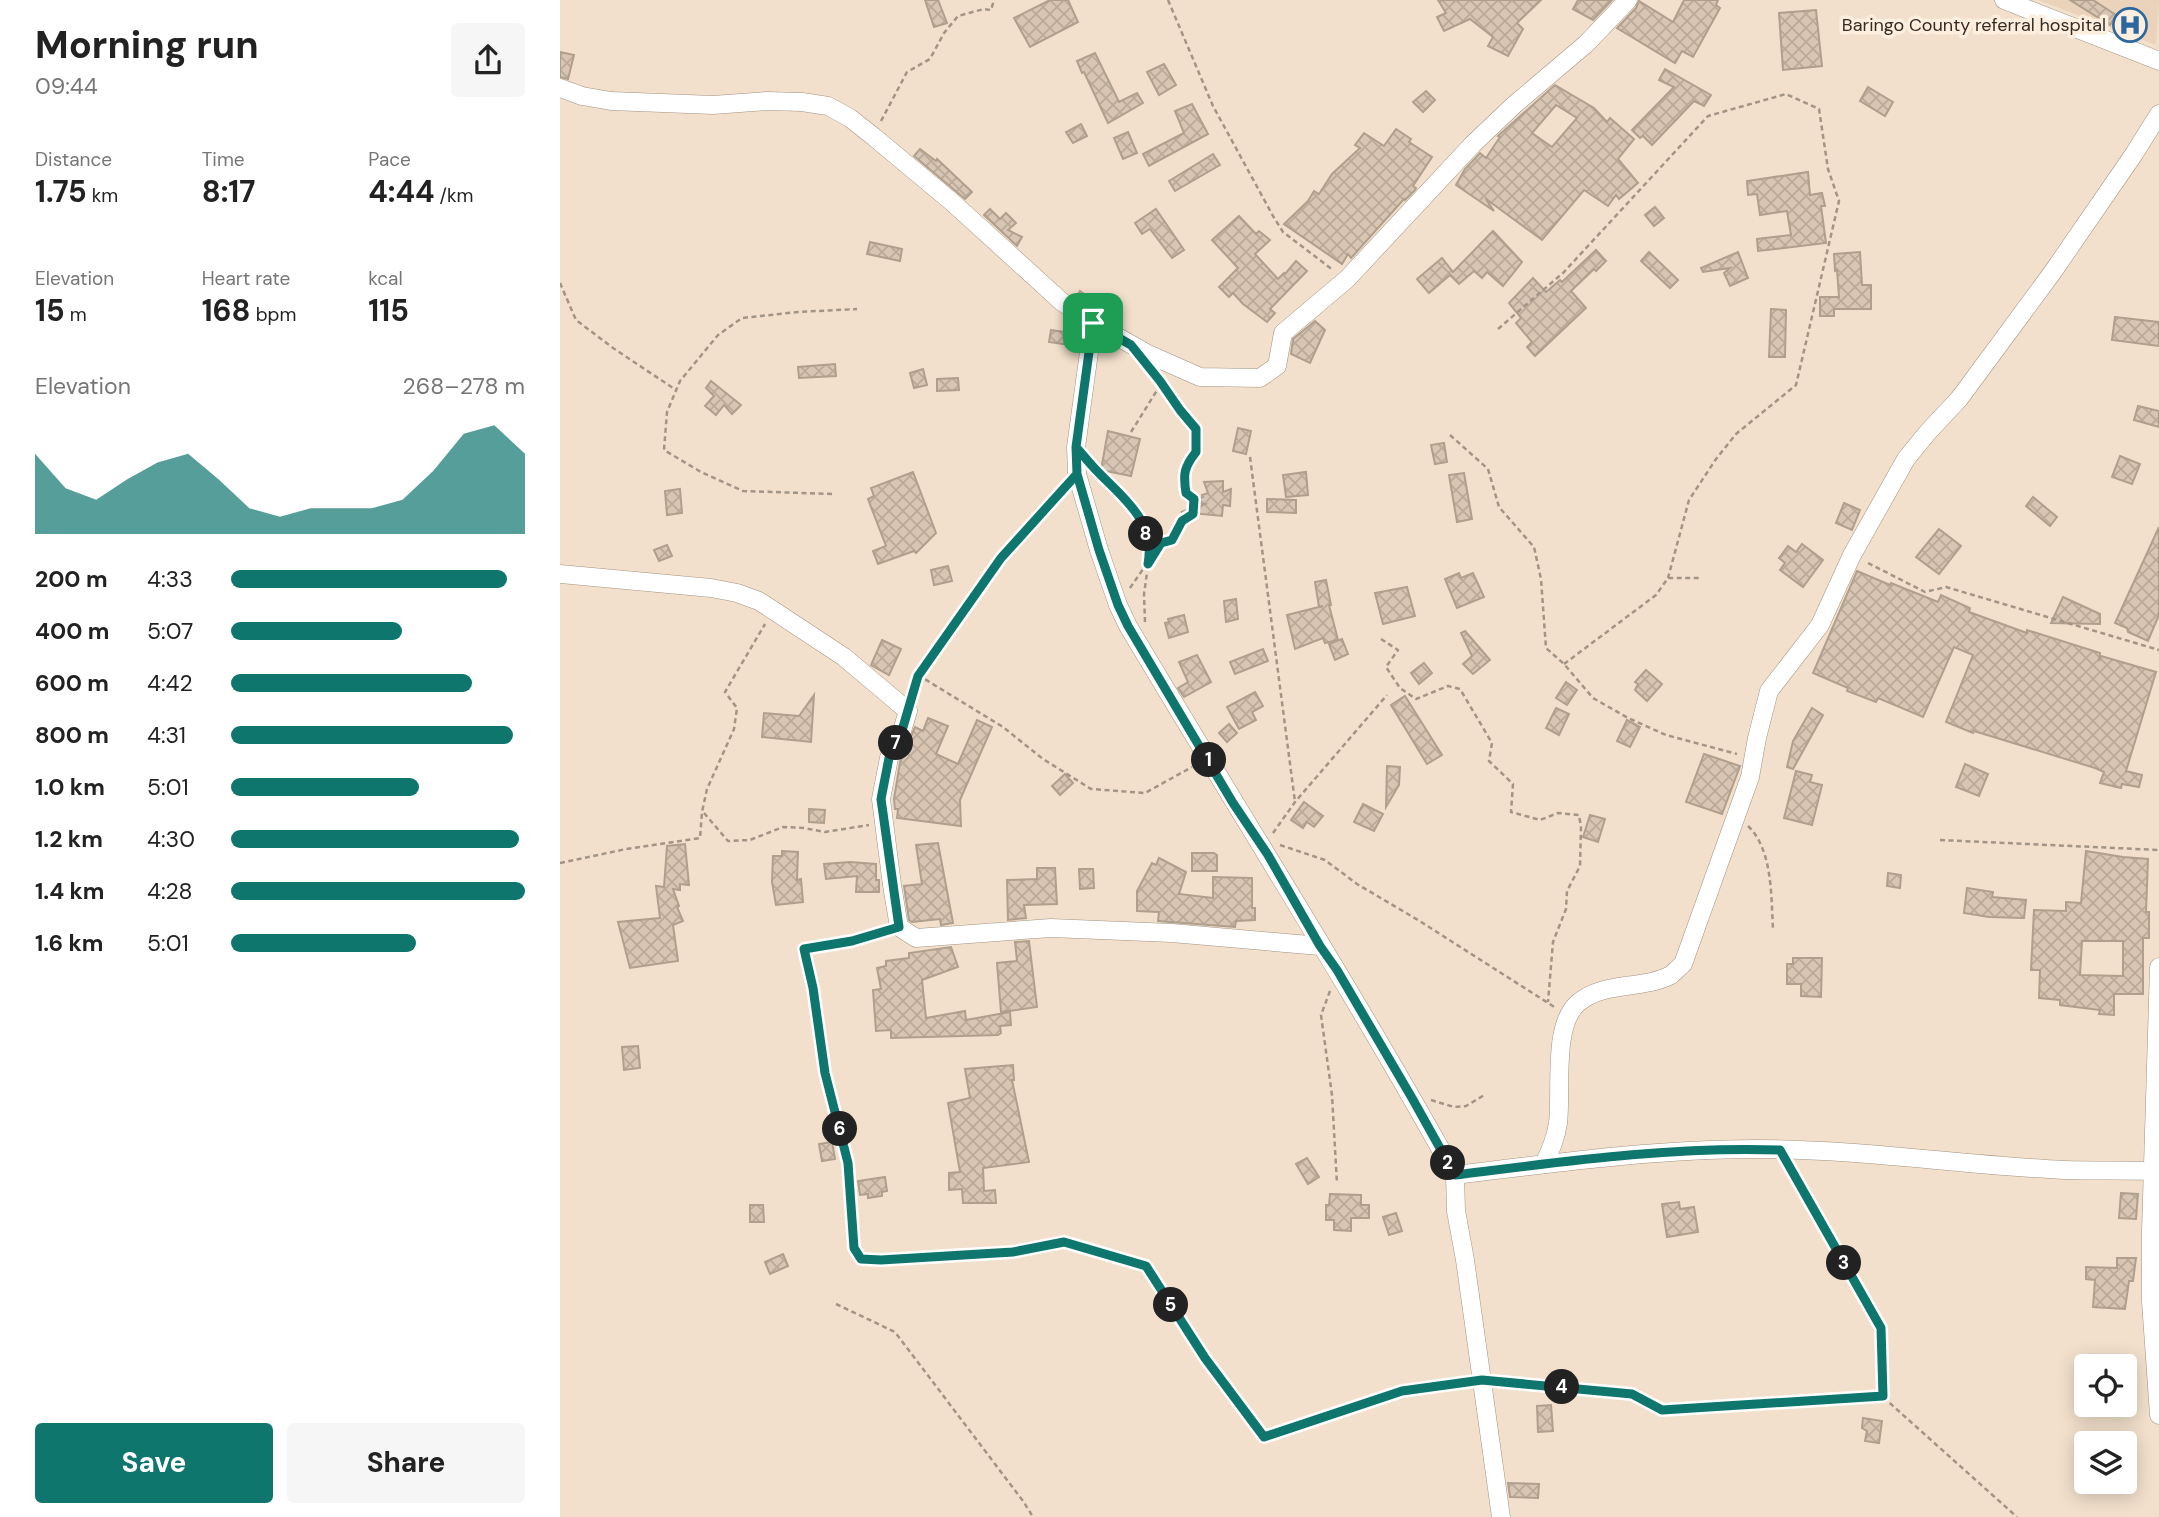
<!DOCTYPE html>
<html lang="en">
<head>
<meta charset="utf-8">
<style>
	body { margin:0; font-family:"DM Sans",sans-serif; background:#f6f6f6; color:#222; height:100vh; display:flex; flex-direction:column; font-size:26px; white-space:nowrap }
	* { box-sizing:border-box; margin:0 }
	p { font-size:23px; color:#767676 }
	.icon { flex:none; width:38px; height:38px; fill:none; stroke:currentColor; stroke-width:2; stroke-linecap:round; stroke-linejoin:round }
	.map { position:relative; flex:1; overflow:hidden }
	.side { display:flex; flex-direction:column; background:#fff; width:560px }
	.side>* { flex:none }
	.controls { position:absolute; left:1514px; top:1354px; display:grid; gap:14px }
	.controls a { display:grid; place-items:center; width:63px; height:63px; border-radius:7px; background:#fff; box-shadow:0 4px 18px #0003; font-size:35px }
	.pin { position:absolute; display:grid; place-items:center; width:60px; height:60px; color:#fff; margin:-30px; border-radius:14px; box-shadow:0 4px 10px #0006 }
	.km { position:absolute; width:35px; height:35px; margin:-18px; border-radius:50%; background:#222; color:#fff; font-size:19px; line-height:35px; text-align:center }
	.round { display:grid; place-items:center; flex:none; width:74px; height:74px; border-radius:7px; background:#f6f6f6 }
	.summary { display:flex; align-items:center; justify-content:space-between; height:119px; padding:0 35px }
	h1 { font-size:38px; font-weight:700; line-height:52px }
	.metrics { display:grid; grid-template-columns:repeat(3,1fr); gap:10px; height:119px; padding:7px 35px }
	.metrics div { display:grid; align-content:center }
	.metrics b { font-size:30px; font-weight:700 }
	.metrics small { font-size:19px; font-weight:400 }
	.metrics p { font-size:19px }
	.chart { height:196px; padding:14px 35px }
	.chart p { display:flex; justify-content:space-between }
	.chart svg { width:100%; height:126px; margin-top:7px; fill:#0f766e; opacity:.7 }
	.cta { display:flex; gap:14px; margin-top:auto; padding:14px 35px }
	.cta a { flex:1; height:80px; border-radius:7px; background:#0f766e; color:#fff; font-size:28px; font-weight:700; line-height:80px; text-align:center }
	.cta a+a { background:#f6f6f6; color:#222 }
	ul { padding:0 35px; list-style:none; font-size:23px }
	li { display:grid; grid-template-columns:112px 84px 1fr; align-items:center; height:52px }
	li i { height:18px; border-radius:9px; background:#0f766e }
	main { display:flex; flex:1; min-height:0 }
	.map>svg:first-child { display:block }
	.built { fill:#ead3ba }
	.building { fill:url(#building-cross-hatch); stroke:#b09f8d; stroke-width:2; fill-rule:evenodd }
	.lines { fill:none; stroke-linecap:round; stroke-linejoin:round }
	.minor-casing { stroke:#a39280; stroke-width:19 }
	.path { stroke:#a29486; stroke-width:2.5; stroke-dasharray:5 3.5; stroke-linecap:butt }
	.minor { stroke:#fff; stroke-width:18 }
	.route-casing { stroke:#fff; stroke-width:14 }
	.route { stroke:#0f766e; stroke-width:9 }
	.labels { text-anchor:middle; stroke-width:7; stroke-linejoin:round; paint-order:stroke }
	.poi-label { font-size:18px; fill:#332c25; stroke:#fdeede; text-anchor:end }
</style>
</head>
<body>
<main>
<section class="side">
<div class="summary"><div><h1>Morning run</h1><p>09:44</p></div><a class="round"><svg class="icon" aria-label="share" viewBox="0 0 24 24"><path d="M12 15V3M7 8l5-5 5 5M5 13v7h14v-7"/></svg></a></div>
<div class="metrics">
<div><p>Distance</p><b>1.75<small> km</small></b></div>
<div><p>Time</p><b>8:17</b></div>
<div><p>Pace</p><b>4:44<small> /km</small></b></div>
</div>
<div class="metrics">
<div><p>Elevation</p><b>15<small> m</small></b></div>
<div><p>Heart rate</p><b>168<small> bpm</small></b></div>
<div><p>kcal</p><b>115</b></div>
</div>
<div class="chart"><p><span>Elevation</span>268–278 m</p>
<svg viewBox="0 0 160 44" preserveAspectRatio="none"><path d="M0 44V16L10 28L20 32L30 25L40 19L50 16L60 25L70 35L80 38L90 35L100 35L110 35L120 32L130 22L140 9L150 6L160 16V44z"/></svg>
</div>
<ul>
<li><b>200 m</b>4:33<i style="width:94%"></i></li>
<li><b>400 m</b>5:07<i style="width:58%"></i></li>
<li><b>600 m</b>4:42<i style="width:82%"></i></li>
<li><b>800 m</b>4:31<i style="width:96%"></i></li>
<li><b>1.0 km</b>5:01<i style="width:64%"></i></li>
<li><b>1.2 km</b>4:30<i style="width:98%"></i></li>
<li><b>1.4 km</b>4:28<i style="width:100%"></i></li>
<li><b>1.6 km</b>5:01<i style="width:63%"></i></li>
</ul>
<div class="cta"><a>Save</a><a>Share</a></div>
</section>
<div class="map">
<svg width="1599" height="1517" viewBox="0 0 1599 1517">
	<defs>
		<pattern id="building-cross-hatch" width="8" height="8" patternUnits="userSpaceOnUse" patternTransform="scale(1.75)"><rect width="8" height="8" fill="#d8c6b3"/><path d="M0 0l8 8M0 8l8-8" fill="none" stroke="#baaa9a"/></pattern>
	</defs>
	<rect width="100%" height="100%" fill="#f2e0cc"/>
	<polygon class="built" points="1478,0 1599,0 1596,45"/>
	<g class="building">
		<polygon points="365,0 378,0 387,23 374,27"/>
		<polygon points="490,0 508,0 518,22 470,47 454,18"/>
		<polygon points="878,0 981,0 957,23 963,29 948,56 928,46 933,37 910,19 884,31 877,17 886,13"/>
		<polygon points="1018,0 1052,0 1033,20 1013,9"/>
		<polygon points="1124,0 1158,0 1156,5 1160,8 1133,57 1122,51 1115,63 1057,28 1076,8 1079,1 1113,22"/>
		<polygon points="1510,0 1533,0 1556,15 1550,25"/>
		<polygon points="1256,10 1262,66 1223,70 1219,13"/>
		<polygon points="0,52 14,55 8,79 0,77"/>
		<polygon points="535,53 559,102 577,93 583,103 548,123 524,72 522,73 517,61"/>
		<polygon points="604,64 616,85 599,95 587,72"/>
		<polygon points="1105,69 1151,95 1144,106 1134,101 1092,145 1083,136 1080,138 1072,130 1114,87 1099,80"/>
		<path d="M995,85l39,23 13,14 3,-4 24,21 -16,20 20,24 -19,16 -3,-4 -8,11 -24,-16 -42,50 -56,-41 8,12 -38,-26 9,-16 15,-16 6,5 14,-21 -2,-1zM996,105l21,13 -25,29 -20,-14z"/>
		<polygon points="1308,87 1333,102 1325,116 1300,101"/>
		<polygon points="866,91 875,100 863,112 853,102"/>
		<polygon points="632,104 648,134 589,166 583,154 624,133 615,111"/>
		<polygon points="521,124 527,136 513,143 506,132"/>
		<polygon points="836,129 851,139 849,142 872,157 853,186 856,188 855,190 845,200 844,199 791,258 788,254 782,264 724,224 748,201 754,191 759,194 772,174 800,148 795,145 804,133 824,146"/>
		<polygon points="568,132 577,153 563,159 554,138"/>
		<polygon points="360,149 376,161 377,159 412,192 405,199 354,156"/>
		<polygon points="653,154 660,165 615,191 609,181"/>
		<polygon points="1248,172 1250,195 1262,193 1265,206 1261,206 1266,243 1198,251 1197,239 1231,235 1227,211 1200,215 1197,194 1188,195 1187,181"/>
		<polygon points="1095,207 1104,218 1094,226 1085,215"/>
		<polygon points="430,209 440,219 446,213 456,223 448,230 462,237 457,246 424,215"/>
		<polygon points="596,209 624,250 612,258 590,229 582,234 575,223"/>
		<polygon points="679,216 696,234 699,231 710,240 695,254 718,279 724,273 725,274 736,261 747,271 710,309 715,313 707,322 683,304 673,293 669,297 659,287 678,268 652,240"/>
		<polygon points="933,231 962,262 943,286 927,272 922,278 914,271 899,284 890,275 869,293 857,279 882,258 893,272"/>
		<polygon points="310,242 342,249 340,261 307,254"/>
		<polygon points="1036,250 1046,261 1036,271 1034,269 1011,291 1026,308 975,356 967,347 972,342 956,323 961,318 949,303 973,278 986,292 1000,280 1002,282"/>
		<polygon points="1089,252 1118,280 1110,288 1081,261"/>
		<polygon points="1178,252 1188,278 1170,286 1164,273 1170,268 1143,272 1141,268"/>
		<polygon points="1300,252 1302,285 1311,285 1311,309 1274,309 1274,316 1260,316 1260,297 1279,297 1277,270 1275,271 1274,254"/>
		<polygon points="520,291 535,302 531,308 516,298"/>
		<polygon points="1211,309 1226,310 1225,357 1209,357"/>
		<polygon points="1555,317 1599,322 1599,346 1552,340"/>
		<polygon points="755,321 765,330 750,363 731,354 733,339"/>
		<polygon points="491,330 512,333 510,345 489,342"/>
		<polygon points="275,364 276,376 239,378 238,367"/>
		<polygon points="363,369 367,385 354,388 350,373"/>
		<polygon points="398,378 399,390 377,391 377,379"/>
		<polygon points="151,381 181,405 172,414 164,405 156,415 145,406 154,396 146,388"/>
		<polygon points="1578,406 1599,411 1599,427 1574,420"/>
		<polygon points="678,428 691,431 686,454 673,451"/>
		<polygon points="548,431 580,439 571,476 541,470"/>
		<polygon points="884,443 887,462 875,464 871,445"/>
		<polygon points="1560,456 1580,464 1572,484 1552,477"/>
		<polygon points="353,472 376,533 356,553 354,551 318,564 313,551 326,546 308,499 314,496 311,488"/>
		<polygon points="746,472 748,495 726,497 723,475"/>
		<polygon points="904,473 912,519 897,522 889,475"/>
		<polygon points="663,481 663,492 671,489 670,506 663,505 662,516 621,512 645,504 630,501 643,497 642,495 648,493 644,482"/>
		<polygon points="120,489 122,513 107,515 105,491"/>
		<polygon points="1473,497 1497,517 1490,526 1466,506"/>
		<polygon points="707,499 736,500 736,513 707,512"/>
		<polygon points="1284,503 1300,510 1292,530 1276,523"/>
		<polygon points="1599,527 1599,615 1588,641 1568,632 1567,628 1555,623"/>
		<polygon points="1379,529 1401,546 1379,574 1356,557"/>
		<polygon points="1242,544 1263,560 1243,587 1220,570 1225,563 1219,558 1228,546 1236,552"/>
		<polygon points="107,545 112,556 99,561 94,550"/>
		<polygon points="388,566 392,581 374,585 371,570"/>
		<polygon points="1297,571 1330,585 1331,583 1378,602 1381,595 1410,608 1409,612 1467,633 1467,630 1540,653 1539,661 1541,656 1596,672 1566,771 1582,775 1579,787 1562,784 1561,788 1540,783 1544,772 1535,768 1414,731 1413,733 1386,722 1413,655 1394,647 1363,717 1318,698 1316,702 1287,691 1288,688 1253,673"/>
		<polygon points="899,573 901,578 913,573 924,597 897,608 885,579"/>
		<polygon points="766,580 771,605 769,605 778,640 765,643 763,638 735,649 727,615 763,606 759,607 755,582"/>
		<polygon points="847,587 855,616 823,624 815,593"/>
		<polygon points="1503,597 1540,614 1540,624 1491,623"/>
		<polygon points="676,599 678,619 666,622 664,601"/>
		<polygon points="624,615 628,632 609,638 605,623 609,622 608,619"/>
		<polygon points="905,631 930,660 913,674 903,664 912,656 901,633"/>
		<polygon points="782,639 788,654 775,660 769,644"/>
		<polygon points="322,640 341,649 329,675 311,665"/>
		<polygon points="703,649 708,661 675,674 670,662"/>
		<polygon points="637,655 651,682 624,697 618,688 628,682 619,662"/>
		<polygon points="864,663 872,673 859,684 851,673"/>
		<polygon points="1086,670 1102,684 1087,701 1075,690 1078,684 1075,682"/>
		<polygon points="1006,682 1017,690 1007,705 996,698"/>
		<polygon points="695,692 703,706 692,712 696,720 679,729 667,707"/>
		<polygon points="254,695 251,742 202,737 204,713 239,716"/>
		<polygon points="845,696 882,755 867,764 831,705"/>
		<polygon points="996,708 1009,714 999,735 986,728"/>
		<polygon points="1252,708 1263,715 1233,769 1227,767 1233,741"/>
		<polygon points="368,718 388,726 376,754 398,764 417,720 432,727 400,800 401,826 337,818 338,809 335,809 334,799 340,762 355,727 363,731"/>
		<polygon points="1067,720 1080,727 1070,747 1057,741"/>
		<polygon points="669,724 677,733 667,742 659,733"/>
		<polygon points="1144,754 1180,766 1162,814 1126,802"/>
		<polygon points="1405,764 1428,774 1419,796 1396,787"/>
		<polygon points="827,766 840,767 839,785 826,807"/>
		<polygon points="1236,771 1252,775 1250,782 1262,785 1252,825 1224,818"/>
		<polygon points="505,774 513,783 500,795 492,786"/>
		<polygon points="744,802 763,816 754,827 747,822 743,828 731,820"/>
		<polygon points="803,804 823,814 814,831 794,822"/>
		<polygon points="249,809 265,810 264,823 249,822"/>
		<polygon points="1030,815 1045,819 1038,842 1023,837"/>
		<polygon points="378,843 393,923 381,925 380,919 352,922 349,920 344,886 362,884 356,845"/>
		<polygon points="125,844 129,885 120,884 120,890 113,889 119,906 117,907 123,921 113,925 118,961 70,968 58,922 100,918 96,886 104,887 107,846"/>
		<polygon points="222,851 238,852 237,880 241,879 243,902 216,905 212,882 213,856 222,856"/>
		<path d="M1526,851l37,6 25,2 -2,53h3v26h-6v56h-29v21l-15,-1 1,-4 -40,-5v-5l-21,-2 1,-28h-9l3,-60 32,1v-9l15,1zM1522,941h41v35l-43,-1z"/>
		<polygon points="632,853 654,853 657,855 657,871 632,871"/>
		<polygon points="599,858 626,872 619,894 653,898 653,877 692,878 692,908 695,908 695,920 676,921 675,927 598,921 599,912 577,911 577,891 592,863 596,865"/>
		<polygon points="290,862 316,864 316,880 319,880 319,892 296,892 297,876 266,879 264,864"/>
		<polygon points="477,868 495,868 497,904 464,905 466,918 448,920 447,880 477,879"/>
		<polygon points="519,869 533,869 534,888 520,889"/>
		<polygon points="1328,873 1341,875 1340,888 1327,886"/>
		<polygon points="1407,888 1433,892 1432,897 1466,900 1464,918 1429,917 1404,913"/>
		<polygon points="469,941 477,1007 441,1012 437,963 457,961 455,942"/>
		<polygon points="391,947 398,967 362,980 366,1018 405,1011 406,1020 450,1012 451,1025 440,1026 441,1033 438,1035 331,1038 331,1030 316,1031 313,990 321,989 317,968 326,966 326,961 349,958 349,953"/>
		<polygon points="1233,958 1262,958 1261,997 1241,996 1241,984 1227,984 1227,964 1233,964"/>
		<polygon points="78,1046 80,1068 64,1070 62,1047"/>
		<polygon points="453,1065 454,1080 452,1080 469,1162 423,1168 424,1191 435,1190 436,1203 403,1203 402,1189 389,1190 389,1173 400,1172 388,1103 410,1098 405,1069"/>
		<polygon points="272,1142 275,1159 262,1161 259,1144"/>
		<polygon points="747,1158 759,1177 748,1184 736,1164"/>
		<polygon points="325,1177 327,1191 322,1192 322,1196 308,1198 308,1194 300,1195 298,1181"/>
		<polygon points="1561,1193 1578,1194 1576,1219 1559,1218"/>
		<polygon points="770,1194 801,1195 801,1205 809,1205 809,1218 791,1218 791,1231 774,1230 774,1220 766,1220 766,1205 769,1205"/>
		<polygon points="1119,1202 1120,1209 1134,1207 1138,1232 1107,1237 1102,1204"/>
		<polygon points="190,1205 203,1205 204,1222 190,1222"/>
		<polygon points="836,1213 842,1231 829,1235 823,1217"/>
		<polygon points="223,1254 228,1266 210,1274 205,1262"/>
		<polygon points="1557,1258 1576,1258 1573,1281 1569,1281 1565,1309 1533,1307 1535,1280 1526,1279 1526,1267 1557,1268"/>
		<polygon points="991,1405 993,1431 978,1432 977,1406"/>
		<polygon points="1303,1418 1322,1421 1319,1443 1305,1441 1307,1431 1302,1428"/>
		<polygon points="948,1483 979,1484 978,1498 950,1497"/>
	</g>
	<g class="lines">
		<g class="minor-casing">
			<g id="minor">
				<polyline points="1444,0 1599,61"/>
				<polyline points="0,88 22,96 51,101 153,105 207,101 242,102 268,106 290,118 314,137 392,202 502,302 533,323 588,354 640,377 700,378 717,366 723,333 787,279 913,144 954,105 1026,44 1068,0"/>
				<path d="M533,323l-17,124 1,27 22,76 19,55 10,21c109,183 224,363 327,549 99,-12 201,-26 301,-26 103,0 205,16 308,21 30,1 60,0 90,1"/>
				<polyline points="0,574 151,588 177,593 199,601 284,657 348,711 341,734 329,758 321,799 332,885 339,927 356,938 491,928 612,933 760,946"/>
				<polyline points="1599,967 1591,1232 1591,1301 1599,1415"/>
				<path d="M984,1164c6,-13 12,-26 14,-41 4,-32 -6,-98 20,-120 25,-22 64,-13 93,-28 4,-3 8,-8 12,-11l67,-187 7,-39 12,-47 51,-66 32,-70 54,-96 22,-27 31,-33 93,-126 82,-119 25,-40"/>
				<polyline points="895,1175 896,1211 905,1260 941,1517"/>
			</g>
		</g>
		<g class="path">
			<polyline points="608,0 653,106 713,216 723,232 773,270"/>
			<polyline points="321,121 347,72 370,59 384,33 398,16 424,9 431,10 434,0"/>
			<polyline points="0,283 16,320 53,348 116,390"/>
			<polyline points="938,329 1004,272 1148,116 1226,94 1259,109 1268,169 1279,201 1236,385 1176,434 1156,459 1129,500 1108,578"/>
			<polyline points="571,432 601,384"/>
			<polyline points="890,435 928,469 939,507 974,547 981,579 986,648 1004,664 1033,698 1068,718 1106,735 1177,754"/>
			<polyline points="690,457 735,802"/>
			<path d="M533,467c31,35 53,39 56,92"/>
			<polyline points="272,494 183,491 141,472 104,450 107,412 120,381 158,335 182,318 238,312 297,309"/>
			<polyline points="1308,563 1365,592 1386,587 1599,650"/>
			<path d="M570,588l31,-45 11,-3 10,-19 11,-7 1,-15 -8,-6c-3,-19 -2,-26 10,-41v-23l-17,-19 -22,-33"/>
			<polyline points="585,622 584,594 588,566"/>
			<polyline points="821,639 838,650 826,667 840,688 856,699 888,686 900,689 932,743 929,761 953,784 951,812 980,820 998,813 1019,815 1021,827 1020,866 1007,891 1006,909 993,942 988,1002"/>
			<polyline points="1004,664 1096,595 1108,578 1142,578"/>
			<polyline points="358,675 443,727 483,759 531,789 585,793 632,767"/>
			<polyline points="353,694 358,675 441,558 503,490"/>
			<polyline points="144,813 168,841 190,840 223,827 244,828 265,832 309,825"/>
			<path d="M1188,826c25,24 23,71 25,103"/>
			<polyline points="713,833 735,802 827,695"/>
			<polyline points="1380,840 1599,850"/>
			<polyline points="720,845 765,860 797,884 858,920 996,1008"/>
			<polyline points="0,863 66,849 140,838 142,812 147,789 174,729 177,708 165,692 205,624"/>
			<polyline points="325,931 292,941 245,949 253,988 265,1073 288,1163 294,1248 301,1259 321,1260 453,1252 504,1242 586,1266 645,1358 704,1438 842,1391 905,1382"/>
			<polyline points="770,991 761,1015 772,1095 777,1184"/>
			<polyline points="871,1100 894,1107 906,1106 926,1094"/>
			<polyline points="1229,1167 1321,1328 1323,1397 1457,1517"/>
			<polyline points="276,1304 335,1332 463,1501 473,1517"/>
			<polyline points="939,1381 1072,1394 1103,1410 1323,1397"/>
		</g>
		<use href="#minor" class="minor"/>
	</g>
	<g class="lines">
		<g class="route-casing">
			<path id="route" d="M533,323l-17,124 1,27 22,76 19,55 10,21 105,177 35,52 52,91 17,24 75,128 43,77c105,-13 219,-29 325,-25l101,178 2,68 -221,14 -30,-16 -150,-14 -80,11 -138,46 -59,-79 -59,-92 -82,-24 -51,10 -132,8 -20,-1 -7,-11 -6,-85 -23,-90 -12,-85 -9,-39 48,-8 47,-14 -18,-128 8,-41 12,-24 17,-58 83,-118 76,-84 -1,-27c7,8 14,17 22,25 25,26 58,49 50,92l13,-21 11,-3 10,-19 11,-7 1,-15 -8,-6c-3,-19 -2,-26 10,-41v-23l-16,-19 -20,-29 -29,-36 -38,-22"/>
		</g>
		<use href="#route" class="route"/>
	</g>
	<defs>
		<g id="hospital-ring" transform="scale(1.75)"><circle r="9.5" fill="#fdeede" stroke="#2b689f" stroke-width="1.5"/><path d="M-5-5h3v3.5h4V-5h3V5h-3V1.5h-4V5h-3Z" fill="#2b689f"/></g>
	</defs>
	<g fill-rule="evenodd">
		<use href="#hospital-ring" x="1570" y="25"/>
	</g>
	<g class="labels">
		<g class="poi-label">
			<text x="1546" y="31">Baringo County referral hospital</text>
		</g>
	</g>
</svg>
<div class="controls">
<a><svg class="icon" aria-label="locate" viewBox="0 0 24 24"><circle cx="12" cy="12" r="6"/><path d="M12 2v4M12 18v4M2 12h4M18 12h4"/></svg></a>
<a><svg class="icon" aria-label="layers" viewBox="0 0 24 24"><path d="M12 4l9 5-9 5-9-5zM3 14l9 5 9-5"/></svg></a>
</div>
<div class="pin" style="left:533px;top:323px;background:#1e9e55"><svg class="icon" aria-label="arrive" viewBox="0 0 24 24"><path d="M6 21V4h12l-3 4 3 4H6"/></svg></div>
<b class="km" style="left:649px;top:760px">1</b>
<b class="km" style="left:888px;top:1163px">2</b>
<b class="km" style="left:1284px;top:1263px">3</b>
<b class="km" style="left:1002px;top:1387px">4</b>
<b class="km" style="left:611px;top:1305px">5</b>
<b class="km" style="left:280px;top:1129px">6</b>
<b class="km" style="left:336px;top:743px">7</b>
<b class="km" style="left:586px;top:534px">8</b>
</div>
</main>
</body>
</html>
